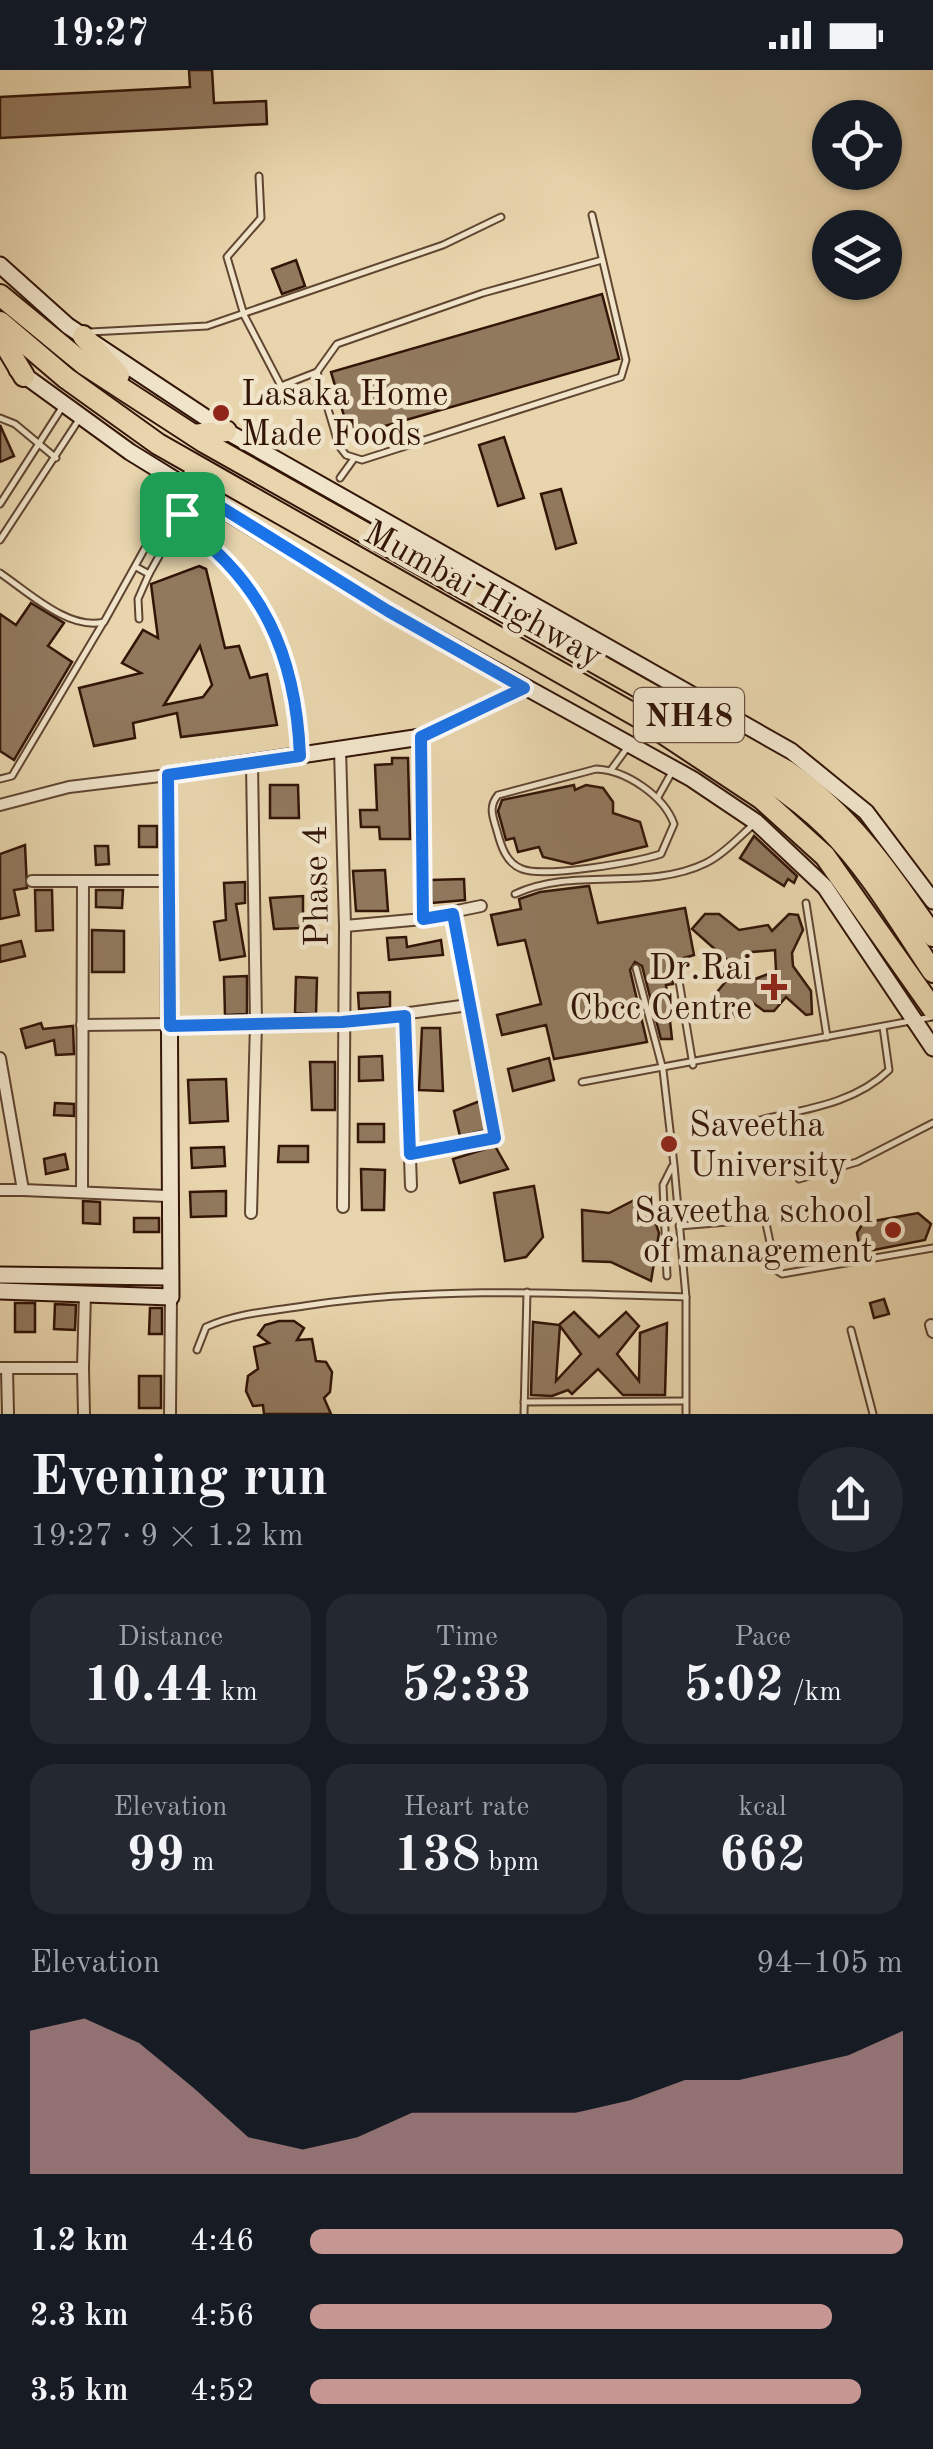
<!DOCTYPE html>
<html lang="en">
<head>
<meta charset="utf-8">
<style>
	body { margin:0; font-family:"Old Standard TT",serif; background:#242831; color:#f1f3f6; height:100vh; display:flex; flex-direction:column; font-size:38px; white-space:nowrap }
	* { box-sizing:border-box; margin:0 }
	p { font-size:32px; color:#9ea1a6 }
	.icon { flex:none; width:55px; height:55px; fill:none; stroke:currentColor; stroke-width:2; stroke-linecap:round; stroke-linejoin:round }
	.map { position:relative; height:1344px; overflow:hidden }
	.side { display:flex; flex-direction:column; background:#171b24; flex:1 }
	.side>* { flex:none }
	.controls { position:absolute; left:812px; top:30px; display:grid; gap:20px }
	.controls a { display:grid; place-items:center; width:90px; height:90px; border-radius:50%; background:#171b24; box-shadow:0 2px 8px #0004; font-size:50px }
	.pin { position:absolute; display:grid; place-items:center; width:85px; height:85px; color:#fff; margin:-42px; border-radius:20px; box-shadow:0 5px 15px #0006 }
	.round { display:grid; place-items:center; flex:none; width:105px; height:105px; border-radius:52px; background:#242831 }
	.summary { display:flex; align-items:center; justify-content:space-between; height:170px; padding:0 30px }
	h1 { font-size:55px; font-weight:800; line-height:75px }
	.metrics { display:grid; grid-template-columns:repeat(3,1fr); gap:15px; height:170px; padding:10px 30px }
	.metrics div { display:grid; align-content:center; border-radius:25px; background:#242831; text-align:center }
	.metrics b { font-size:50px; font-weight:800 }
	.metrics small { font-size:28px; font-weight:400 }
	.metrics p { font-size:28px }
	.chart { height:280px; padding:20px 30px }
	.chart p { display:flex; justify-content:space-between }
	.chart svg { width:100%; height:180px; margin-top:10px; fill:#c59692; opacity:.7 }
	ul { padding:0 30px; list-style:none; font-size:32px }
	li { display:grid; grid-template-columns:160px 120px 1fr; align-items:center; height:75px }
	li i { height:25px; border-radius:12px; background:#c59692 }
	.status { display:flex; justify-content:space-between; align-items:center; height:70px; padding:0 50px; background:#171b24; direction:ltr }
	.status svg { height:28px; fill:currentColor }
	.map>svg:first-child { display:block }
	.building { fill:#91795e; stroke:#331508; stroke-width:2.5; fill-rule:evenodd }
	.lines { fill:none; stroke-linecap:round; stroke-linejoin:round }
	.lane-casing { stroke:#604531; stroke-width:9 }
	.street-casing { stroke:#604531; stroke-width:14 }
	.secondary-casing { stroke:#331508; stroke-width:19 }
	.highway-casing { stroke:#331508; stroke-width:24 }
	.lane { stroke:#f0e4ca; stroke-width:5 }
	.street { stroke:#f0e4ca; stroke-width:10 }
	.secondary { stroke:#f0e4ca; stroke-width:15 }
	.highway { stroke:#e8d5ad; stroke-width:20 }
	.route-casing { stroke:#fff; stroke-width:20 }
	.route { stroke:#1a73e8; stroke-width:12 }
	.poi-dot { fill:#8f2418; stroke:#f0e4ca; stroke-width:4 }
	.labels { text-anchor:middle; stroke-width:9; stroke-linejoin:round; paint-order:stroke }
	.shield { fill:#f0e4ca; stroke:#6c5342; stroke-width:2.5 }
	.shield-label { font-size:32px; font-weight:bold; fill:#331508 }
	.poi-label { font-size:35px; fill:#331508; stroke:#f0e4ca; text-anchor:start }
	.street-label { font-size:35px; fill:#331508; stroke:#f0e4ca }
</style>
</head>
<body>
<div class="status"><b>19:27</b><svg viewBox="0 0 49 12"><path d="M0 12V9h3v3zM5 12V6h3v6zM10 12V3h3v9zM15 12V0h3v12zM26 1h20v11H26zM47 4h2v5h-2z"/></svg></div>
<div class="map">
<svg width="933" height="1344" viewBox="0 0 933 1344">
	<rect width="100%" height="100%" fill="#e8d5ad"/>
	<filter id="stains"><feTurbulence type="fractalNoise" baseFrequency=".002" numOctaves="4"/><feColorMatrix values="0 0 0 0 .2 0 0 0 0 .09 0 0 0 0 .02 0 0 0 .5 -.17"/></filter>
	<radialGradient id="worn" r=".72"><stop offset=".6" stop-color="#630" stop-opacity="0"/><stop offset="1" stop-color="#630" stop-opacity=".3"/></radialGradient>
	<g class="building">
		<polygon points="189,0 212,0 214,33 266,31 267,54 0,68 0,27 190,17"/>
		<polygon points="296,190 305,216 282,224 272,199"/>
		<polygon points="602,224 619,289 350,366 331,302"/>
		<polygon points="0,355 14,386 0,392"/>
		<polygon points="504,367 524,428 498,436 479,375"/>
		<polygon points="561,419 576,473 556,479 541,424"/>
		<path d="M199,496l7,3 19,79 14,-2 11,32 17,-4 10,51 -96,12 -4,-24 -44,10 2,15 -41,8 -15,-58 62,-15 -19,-10 21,-33 15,8 -7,-54zM200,576l12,39 -9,12 -39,8z"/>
		<polygon points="31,533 64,553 48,576 72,592 14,690 0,681 0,544 16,555"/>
		<polygon points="392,688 408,688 410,769 380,769 379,757 361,757 360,740 377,740 375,695 392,694"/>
		<polygon points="270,715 298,715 299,748 270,748"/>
		<polygon points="574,715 575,720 586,715 603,718 613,732 613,743 640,752 647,776 572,794 543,787 539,777 518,782 514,768 506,770 498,741 502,730"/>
		<rect x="139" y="756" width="18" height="21"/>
		<polygon points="754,766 797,806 794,813 788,809 784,816 740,788"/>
		<polygon points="25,775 27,818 14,820 19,845 0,849 0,784"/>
		<polygon points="95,776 108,776 109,794 96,795"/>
		<polygon points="385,800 388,841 356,841 353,801"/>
		<polygon points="464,809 465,830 432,833 431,810"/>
		<polygon points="245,812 245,833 236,834 245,886 220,890 214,852 226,850 224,813"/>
		<polygon points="589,816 598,853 685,838 694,885 670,892 673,914 666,915 672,969 661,969 642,896 635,892 630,900 647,972 554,989 546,955 502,965 497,945 541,934 525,870 498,875 491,845 521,839 519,829 540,822"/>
		<polygon points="35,820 52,820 53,860 36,861"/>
		<polygon points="96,820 123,820 122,838 96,837"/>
		<polygon points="303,826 303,858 274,859 270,828"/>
		<path d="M705,844h14l20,16 29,-5 4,6 17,-17 9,1 5,15 -11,23 1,13 18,25 1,23 -6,1 -20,-18 -12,14h-10l-15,-11 -18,20 -23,-17 23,-28 -25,4 -2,-19 22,-1 -34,-30zM775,880l1,21 -21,8 -7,-5 -3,-13 7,-9z"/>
		<polygon points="92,860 124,861 124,902 92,902"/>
		<polygon points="406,867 407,877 441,870 443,885 389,890 387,868"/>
		<polygon points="21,871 25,886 0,892 0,876"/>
		<polygon points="247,906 247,944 225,945 224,907"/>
		<polygon points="296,907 317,908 316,944 295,943"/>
		<polygon points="390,922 390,937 359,939 358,923"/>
		<polygon points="41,953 43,959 73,956 74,984 56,985 54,970 26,978 21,959"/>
		<polygon points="422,958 440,958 443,1021 419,1020"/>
		<polygon points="382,986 383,1010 359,1011 359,987"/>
		<polygon points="549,988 554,1010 513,1021 508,999"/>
		<polygon points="310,992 335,992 335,1040 312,1040"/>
		<polygon points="226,1009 228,1051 190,1053 188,1010"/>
		<polygon points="480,1031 486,1060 460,1066 454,1041"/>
		<polygon points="55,1033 74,1034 74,1046 54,1045"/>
		<rect x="358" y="1054" width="26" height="18"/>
		<polygon points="279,1076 308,1076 308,1092 278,1092"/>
		<polygon points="495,1076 508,1099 460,1113 453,1089"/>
		<polygon points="224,1077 225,1096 192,1098 191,1078"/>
		<polygon points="65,1084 68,1099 46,1104 44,1089"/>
		<polygon points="361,1099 385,1100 384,1140 362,1140"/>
		<polygon points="534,1116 543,1167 526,1187 505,1191 494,1123"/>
		<polygon points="226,1121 226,1146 191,1147 190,1122"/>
		<polygon points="646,1124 659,1163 651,1211 611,1192 583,1191 582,1140 609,1143"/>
		<polygon points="83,1131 100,1132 100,1154 83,1153"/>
		<polygon points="918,1143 931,1154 925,1170 869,1181 859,1174 857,1163 863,1153"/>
		<rect x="134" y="1148" width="25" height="14"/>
		<polygon points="884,1229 889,1244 874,1248 870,1233"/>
		<rect x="15" y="1233" width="20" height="29"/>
		<polygon points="55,1234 76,1235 75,1260 54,1259"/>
		<polygon points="150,1238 162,1238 162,1264 149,1264"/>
		<path d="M574,1242l25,25 27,-25 13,14 -22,28 22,27 1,-48 27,-10 -2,72h-42l-25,-26 -26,25 -4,-4 -16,6 -21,-1 2,-73 26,3zM560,1256l21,28 -25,27z"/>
		<polygon points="279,1251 294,1251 304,1258 297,1270 312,1269 316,1291 326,1292 332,1302 330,1322 324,1328 331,1344 264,1344 263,1335 253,1336 246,1321 248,1306 258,1299 254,1277 269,1273 258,1265 265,1255"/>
		<rect x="139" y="1306" width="22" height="32"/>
	</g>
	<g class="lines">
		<g class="lane-casing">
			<g id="lane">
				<polyline points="259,106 261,148 227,187 244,245 281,316 317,302 337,274 483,223 602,190"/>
				<polyline points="90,262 207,256 443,175 501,147"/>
				<polyline points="317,302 339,376 346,385 362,390 621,307 626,290 592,145"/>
				<polyline points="0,348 15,354 56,388"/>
				<polyline points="340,408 353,390"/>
				<polyline points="0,434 63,336"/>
				<path d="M165,445c91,45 131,142 135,237"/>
				<polyline points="0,470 78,351"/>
				<polyline points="138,498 149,504 205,404"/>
				<path d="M0,503c28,19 69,58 104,49l86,-155"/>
				<polyline points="139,549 138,529 149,504"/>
				<path d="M596,699c30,1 68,27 78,55l-13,30c-25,8 -116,24 -139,15 -16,-6 -21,-23 -25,-38 -4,-14 -9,-24 1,-36z"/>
				<polyline points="611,700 627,678"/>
				<polyline points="0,709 12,706 103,553"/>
				<polyline points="658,727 672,702"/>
				<path d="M515,824c60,-28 132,-2 191,-31 18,-9 33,-26 48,-39"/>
				<polyline points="806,833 827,967"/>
				<polyline points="676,893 693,995"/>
				<polyline points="636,898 663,1000 674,1095 686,1227 686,1344"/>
				<polyline points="582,1012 932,947"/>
				<path d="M722,1061c55,-21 123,-18 167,-61l-6,-43"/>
				<polyline points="799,1109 857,1092 933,1053"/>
				<polyline points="679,1156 765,1149 776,1200 782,1204 933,1178"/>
				<polyline points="667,1206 663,1115 672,1097"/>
				<polyline points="851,1260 873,1344"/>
				<path d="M197,1280l9,-23c33,-15 69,-16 105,-22 125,-18 248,-12 375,-8"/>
				<polyline points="524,1332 683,1331"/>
				<polyline points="524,1344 527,1222"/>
			</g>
		</g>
		<g class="street-casing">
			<g id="street">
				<polyline points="340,679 345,856 343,1137"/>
				<polyline points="0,735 69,717 168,705"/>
				<polyline points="32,811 169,811"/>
				<polyline points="452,842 481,836"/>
				<polyline points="345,856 423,849"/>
				<polyline points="405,946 411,1116"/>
				<polyline points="82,955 342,952 469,935 453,844 423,849 421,667"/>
				<polyline points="0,988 23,1120 167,1126"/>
				<polyline points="410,1085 496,1067 469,935"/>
				<polyline points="0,1120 23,1120"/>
				<polyline points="82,1122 83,811"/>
				<polyline points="251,1143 256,953 252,693"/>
				<polyline points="931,1255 933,1262"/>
				<polyline points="0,1298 83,1298 84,1344"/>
				<polyline points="7,1298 8,1344"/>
				<polyline points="83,1298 85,1223"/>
				<polyline points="170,1344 171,1227"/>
			</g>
		</g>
		<g class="secondary-casing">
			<g id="secondary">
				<polyline points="0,195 68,256 226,361 791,681 866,742 933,831"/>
				<polyline points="17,300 130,382 388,541 692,709 756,752 825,817 933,978"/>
				<polyline points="0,1205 169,1207"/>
				<polyline points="0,1221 171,1227 168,705 421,667 524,618"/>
			</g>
		</g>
		<g class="highway-casing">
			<g id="highway">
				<path d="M0,225l84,69 120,78 583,329c63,44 103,102 146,165"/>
				<polyline points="0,252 66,308 158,374 637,646 762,729 825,786 933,939"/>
				<polyline points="0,266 24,306"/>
				<polyline points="83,266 119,305"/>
				<polyline points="194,365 226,361"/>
				<path d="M681,659c51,28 105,58 147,99 42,42 72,95 105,144"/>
			</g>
		</g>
		<use href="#lane" class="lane"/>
		<use href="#street" class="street"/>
		<use href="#secondary" class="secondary"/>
		<use href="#highway" class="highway"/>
	</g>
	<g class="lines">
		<g class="route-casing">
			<path id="route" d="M195,421l193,120 136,77 -103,49 2,182 30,-5 42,224 -85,16 -5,-138 -63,6 -172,4 -2,-251 132,-19c-4,-101 -37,-176 -122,-235z"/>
		</g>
		<use href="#route" class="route"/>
	</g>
	<g class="poi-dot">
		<circle cx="221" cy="343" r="10"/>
		<path d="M769 902h10v10h10v10h-10v10h-10v-10h-10v-10h10z"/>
		<circle cx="669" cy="1074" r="10"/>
		<circle cx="893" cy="1160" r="10"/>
	</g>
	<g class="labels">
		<rect class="shield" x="634" y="618" width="110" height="54" rx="8"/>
		<g class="shield-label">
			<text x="689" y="656">NH48</text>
		</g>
		<g class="poi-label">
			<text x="241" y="335">Lasaka Home<tspan x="241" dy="40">Made Foods</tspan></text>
			<text x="752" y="909" text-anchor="end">Dr.Rai<tspan x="752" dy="40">Cbcc Centre</tspan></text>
			<text x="689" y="1066">Saveetha<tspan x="689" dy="40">University</tspan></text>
			<text x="873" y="1152" text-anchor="end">Saveetha school<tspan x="873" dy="40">of management</tspan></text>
		</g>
		<g class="street-label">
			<text transform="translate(484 523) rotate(29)" y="12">Mumbai Highway</text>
			<text transform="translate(315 816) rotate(-91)" y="12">Phase 4</text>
		</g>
	</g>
	<rect width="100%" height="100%" filter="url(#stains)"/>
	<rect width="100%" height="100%" fill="url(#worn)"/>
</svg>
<div class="controls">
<a><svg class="icon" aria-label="locate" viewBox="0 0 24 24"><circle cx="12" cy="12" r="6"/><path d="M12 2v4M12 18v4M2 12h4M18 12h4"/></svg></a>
<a><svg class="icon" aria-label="layers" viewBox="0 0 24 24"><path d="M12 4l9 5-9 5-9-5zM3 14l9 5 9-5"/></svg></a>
</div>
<div class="pin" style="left:182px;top:444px;background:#1e9e55"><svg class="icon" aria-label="arrive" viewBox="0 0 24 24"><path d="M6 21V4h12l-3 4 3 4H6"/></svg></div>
</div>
<section class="side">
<div class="summary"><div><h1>Evening run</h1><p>19:27 · 9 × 1.2 km</p></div><a class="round"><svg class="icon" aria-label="share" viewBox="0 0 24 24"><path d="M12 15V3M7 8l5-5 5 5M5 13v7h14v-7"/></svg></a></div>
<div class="metrics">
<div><p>Distance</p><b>10.44<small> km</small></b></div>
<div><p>Time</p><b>52:33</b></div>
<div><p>Pace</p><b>5:02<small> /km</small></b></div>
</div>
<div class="metrics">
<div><p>Elevation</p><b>99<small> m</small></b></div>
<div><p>Heart rate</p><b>138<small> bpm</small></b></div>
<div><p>kcal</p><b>662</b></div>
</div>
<div class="chart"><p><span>Elevation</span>94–105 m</p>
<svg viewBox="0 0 160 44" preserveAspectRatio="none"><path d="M0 44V9L10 6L20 12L30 23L40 35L50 38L60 35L70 29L80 29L90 29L100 29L110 26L120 21L130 21L140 18L150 15L160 9V44z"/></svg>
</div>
<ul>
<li><b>1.2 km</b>4:46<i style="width:100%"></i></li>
<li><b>2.3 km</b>4:56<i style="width:88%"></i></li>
<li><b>3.5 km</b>4:52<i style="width:93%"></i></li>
</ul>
</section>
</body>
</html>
